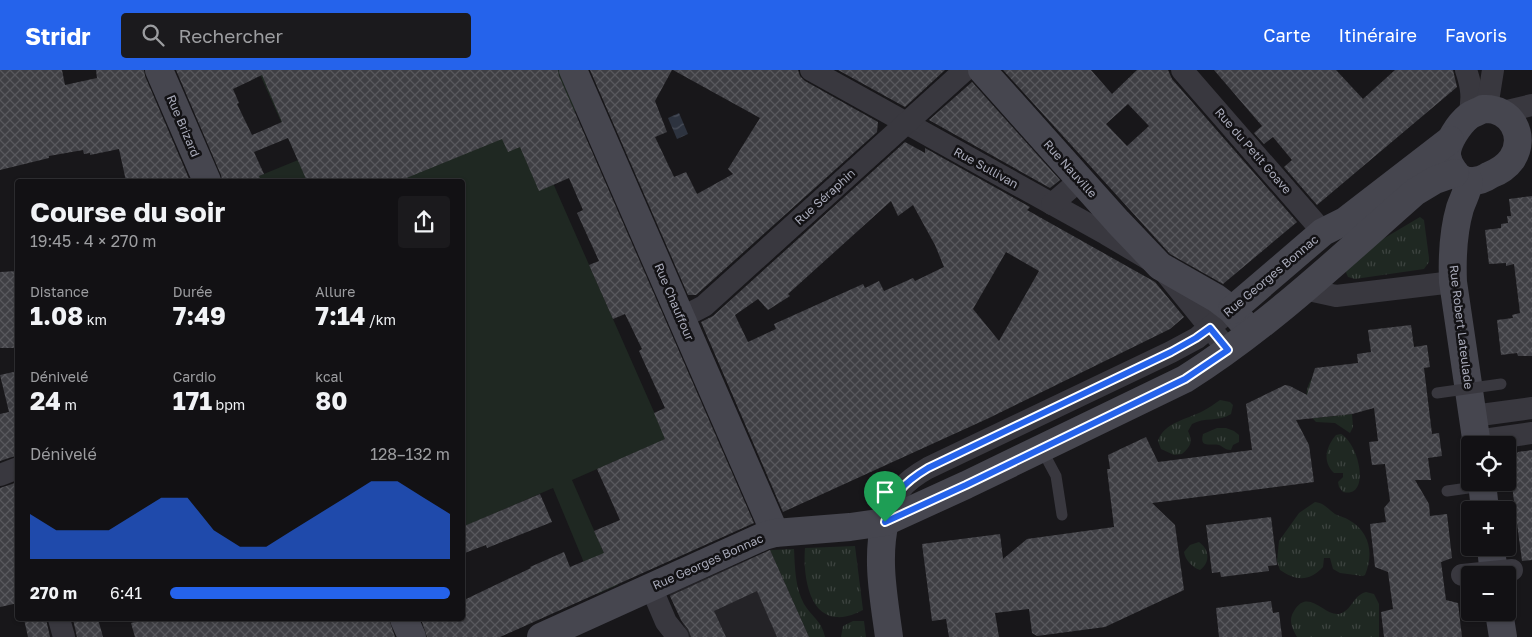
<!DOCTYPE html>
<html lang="fr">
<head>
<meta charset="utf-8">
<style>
	body { margin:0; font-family:"Golos Text",sans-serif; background:#1b1a1d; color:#f1f3f6; height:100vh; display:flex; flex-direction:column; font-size:19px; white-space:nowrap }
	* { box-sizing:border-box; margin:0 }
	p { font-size:16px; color:#9c9da0 }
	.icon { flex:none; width:28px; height:28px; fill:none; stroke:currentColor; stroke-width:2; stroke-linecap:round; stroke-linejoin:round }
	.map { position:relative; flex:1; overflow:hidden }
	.sheet { position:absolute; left:15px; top:109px; width:450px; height:442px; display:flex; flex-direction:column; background:#121114; border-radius:5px; box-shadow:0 1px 4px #0004,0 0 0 1px #313134 }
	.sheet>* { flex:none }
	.controls { position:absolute; left:1461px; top:366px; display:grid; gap:10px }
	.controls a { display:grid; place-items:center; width:55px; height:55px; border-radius:5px; background:#121114; box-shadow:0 1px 4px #0004,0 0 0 1px #313134; font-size:25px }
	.pin { position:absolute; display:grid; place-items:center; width:42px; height:42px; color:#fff; margin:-51px -21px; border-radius:50% 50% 50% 0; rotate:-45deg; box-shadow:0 0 5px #0007 }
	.pin .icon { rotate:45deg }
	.round { display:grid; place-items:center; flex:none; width:52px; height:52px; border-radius:5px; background:#1b1a1d }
	.headline { display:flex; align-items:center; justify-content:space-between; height:85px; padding:0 15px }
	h1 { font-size:28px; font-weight:700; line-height:38px }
	.stats { display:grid; grid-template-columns:repeat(3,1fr); gap:8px; height:85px; padding:5px 15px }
	.stats div { display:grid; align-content:center }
	.stats b { font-size:25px; font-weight:700 }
	.stats small { font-size:14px; font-weight:400 }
	.stats p { font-size:14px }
	.chart { height:140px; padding:10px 15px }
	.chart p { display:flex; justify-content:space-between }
	.chart svg { width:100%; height:90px; margin-top:5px; fill:#2563eb; opacity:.7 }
	ul { padding:0 15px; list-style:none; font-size:16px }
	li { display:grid; grid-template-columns:80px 60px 1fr; align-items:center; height:38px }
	li i { height:12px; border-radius:6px; background:#2563eb }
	header { display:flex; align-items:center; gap:30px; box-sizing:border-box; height:70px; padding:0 25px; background:#2563eb; color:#fff }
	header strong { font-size:24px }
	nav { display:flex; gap:28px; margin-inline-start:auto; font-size:18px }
	.search { width:350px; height:45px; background:#1b1a1d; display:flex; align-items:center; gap:12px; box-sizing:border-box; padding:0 18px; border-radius:5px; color:#9c9da0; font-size:19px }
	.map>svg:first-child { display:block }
	.built { fill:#242327 }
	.grass { fill:url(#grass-tufts) }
	.garden { fill:#1f2822 }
	.water { fill:url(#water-waves) }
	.building { fill:url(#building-cross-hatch); fill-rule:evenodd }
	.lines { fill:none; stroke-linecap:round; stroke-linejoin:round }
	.lane { stroke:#39383f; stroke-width:11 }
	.street { stroke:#39383f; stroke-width:22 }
	.secondary { stroke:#46464f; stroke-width:28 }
	.lane-bridge { stroke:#39383f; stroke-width:11 }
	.street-bridge { stroke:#39383f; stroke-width:22 }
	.route-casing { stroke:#fff; stroke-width:10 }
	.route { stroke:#2563eb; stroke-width:6 }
	.labels { text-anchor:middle; stroke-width:5; stroke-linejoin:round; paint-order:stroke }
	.street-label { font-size:12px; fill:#a9abba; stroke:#131215 }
</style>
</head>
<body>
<header>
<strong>Stridr</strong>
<div class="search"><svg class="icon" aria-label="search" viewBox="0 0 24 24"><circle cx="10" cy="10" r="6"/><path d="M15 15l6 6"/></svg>Rechercher</div>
<nav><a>Carte</a><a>Itinéraire</a><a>Favoris</a></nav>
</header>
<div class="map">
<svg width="1532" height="567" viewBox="0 0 1532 567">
	<defs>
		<pattern id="grass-tufts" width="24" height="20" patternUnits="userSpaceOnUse" patternTransform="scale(1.25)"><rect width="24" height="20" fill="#1f2822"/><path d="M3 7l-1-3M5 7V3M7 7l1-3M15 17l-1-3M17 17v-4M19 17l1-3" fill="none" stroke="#3d4440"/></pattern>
		<pattern id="water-waves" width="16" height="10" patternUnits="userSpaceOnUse" patternTransform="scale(1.25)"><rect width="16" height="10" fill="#2d333f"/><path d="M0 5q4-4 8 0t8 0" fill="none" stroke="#494e59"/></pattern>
		<pattern id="building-cross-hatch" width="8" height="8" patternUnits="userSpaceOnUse" patternTransform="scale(1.25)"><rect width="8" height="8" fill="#3f3f44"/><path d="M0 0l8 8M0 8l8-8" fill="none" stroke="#58585d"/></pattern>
	</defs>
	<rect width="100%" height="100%" fill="#18171a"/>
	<polygon class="built" points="770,480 809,567 689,567 669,524"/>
	<g class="grass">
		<polygon points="1420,147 1424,150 1429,188 1429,192 1424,199 1355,209 1348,207 1345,200 1366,179"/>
		<path d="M1312,308l5,40 35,-4 1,13 -3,6 -15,-10 -19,-1c-11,-11 -13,-31 -4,-44z"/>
		<path d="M1220,330l10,2 3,3 -2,9c-12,8 -27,3 -39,10l-4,7c5,11 3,15 -6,23l-8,1 -13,-6 -3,-8c6,-19 30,-22 45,-30 6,-3 11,-7 17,-11z"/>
		<path d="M1217,358h9l8,3 5,4v7l-6,3 -2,5c-6,0 -7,-3 -12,-5 -8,-2 -20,4 -16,-11z"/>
		<path d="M1341,364c19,11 30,65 2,58l-4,-5 -1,-5 5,-5v-4h-9c-12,-12 -8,-26 2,-38z"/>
		<path d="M1315,432c9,1 13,7 20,12 5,3 10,3 14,6 21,12 25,34 16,55l-2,1 -23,-3 -7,-4 -3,-11h-6l-1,9c-14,15 -27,14 -43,3l-3,-9 2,-20 20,-28z"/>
		<path d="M1199,472c10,7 12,20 1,28 -7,-2 -15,-10 -16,-18l6,-7z"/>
		<path d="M855,476l8,64c-8,4 -17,8 -27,7 -29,-2 -33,-47 -31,-69z"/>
		<path d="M794,479c1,19 1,38 10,55 8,13 18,17 21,33h-16l-39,-87z"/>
		<path d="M1366,522l8,2 5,10v33h-82c-5,-9 -9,-17 -3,-26 14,-24 30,5 45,3 13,-3 14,-19 27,-22z"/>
		<polygon points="853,551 864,551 866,567 841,567 843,556"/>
	</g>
	<polygon class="garden" points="258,0 559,0 576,41 530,61 666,369 572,410 618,515 597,524 553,418 463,457 462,111 307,111 306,110 303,111 247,111 298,90"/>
	<polygon class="water" points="679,43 688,64 677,69 668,48"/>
	<g class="building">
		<polygon points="0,0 62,0 65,15 97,8 96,0 144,0 145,6 190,111 126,111 119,79 90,85 90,83 84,84 83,80 49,86 49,88 0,100"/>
		<path d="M176,0h382l1,6 195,447 -254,114h-73l-6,-18h41v-18l69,-33 -1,-1 34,-15 6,15 34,-14 -10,-22 26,-11 -23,-51 68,-30 -11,-26 11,-5 -26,-57 3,-2 -17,-35 -12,5 -24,-54 10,-4 -22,-48 6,-3 -14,-32 -30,13 -19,-44 -12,5 -6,-13 -103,42h-92l-19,-43 -34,14 10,22 -5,2 2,5h-39l-1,-6zM262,5l20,47 -30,13 -15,-31 2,-1 -6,-14z"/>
		<polygon points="590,0 672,0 655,31 667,62 655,67 674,107 686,102 697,124 733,104 728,99 760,48 673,0 798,0 800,6 805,11 878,52 877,62 696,225 688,225"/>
		<polygon points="838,0 945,0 905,37"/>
		<path d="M1003,0h88l21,24 25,-24h31l4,9 125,143 -74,62 -53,-30zM1128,34l21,22 -22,20 -21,-22z"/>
		<polygon points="1214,0 1336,0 1363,29 1395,0 1453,0 1457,17 1317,135 1284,97 1292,90 1273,67 1264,74 1254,63 1262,56"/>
		<polygon points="972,12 1060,110 1050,118 929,50"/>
		<path d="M905,72l20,11v-5l105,59 -3,3 128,72 29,35 -14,12 -181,89 -206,94 -82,-190 12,-6zM891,131l7,15 15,-11 22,40 9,22 -29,14 -2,-3 -29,13 -5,-10 -14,7 -2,-4 -89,40 2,5 -28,13 -13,-27 23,-16 10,11 22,-14 -2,-2zM1006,182l33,19 -40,70 -26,-32z"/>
		<polygon points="1532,126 1532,286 1518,286 1517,283 1501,285 1497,250 1513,248 1512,245 1520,243 1514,194 1506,196 1506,193 1489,194 1485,160 1501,158 1501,154 1508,153 1507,146 1511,146 1509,129"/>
		<polygon points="18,201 18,278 0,278 0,202"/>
		<polygon points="1411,255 1414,277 1427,275 1430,297 1424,298 1432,364 1439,363 1442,386 1428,388 1431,410 1415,410 1429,434 1430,446 1447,444 1452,488 1441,492 1446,530 1458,533 1462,567 1384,567 1381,542 1393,539 1388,502 1375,497 1370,454 1386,452 1384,438 1390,431 1385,394 1372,395 1369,372 1378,371 1374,338 1352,344 1296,350 1309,375 1314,412 1152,433 1175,455 1184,520 1105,557 1037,566 1032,563 1029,539 995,543 999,567 949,567 946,549 932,551 922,474 1000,464 1003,489 1027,469 1114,457 1107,399 1110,399 1108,385 1146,367 1158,392 1252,380 1246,334 1285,315 1290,316 1307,325 1315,298 1358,293 1357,284 1371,282 1368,260"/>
		<polygon points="18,301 18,385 0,391 0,344 9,342 0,305"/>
		<polygon points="1532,380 1532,490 1522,491 1509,393 1518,382"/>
		<polygon points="18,412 18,533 0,537 0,418"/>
		<polygon points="540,424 552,452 487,478 486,475 462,484 462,457"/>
		<polygon points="1271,447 1277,495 1268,496 1269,501 1221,507 1220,502 1212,503 1206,455"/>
		<polygon points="770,480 809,567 777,567 757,521 714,541 726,567 691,567 688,559 681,550 670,526"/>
		<polygon points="1271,531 1273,543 1279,542 1282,567 1219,567 1216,538"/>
		<polygon points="24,549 46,549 50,567 28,567"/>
		<polygon points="73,549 98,549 103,567 77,567"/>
		<polygon points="146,549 389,549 395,567 135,567 131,553"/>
	</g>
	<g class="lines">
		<g class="lane">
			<polyline points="1041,378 1056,406 1062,445"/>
			<polyline points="1447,421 1482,416"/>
		</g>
		<g class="street">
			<polyline points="811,0 1106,164 1160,196 1228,280"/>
			<polyline points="1182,0 1323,162"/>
			<path d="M1466,0c6,17 7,29 3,46"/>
			<polyline points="1483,39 1489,25 1493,0"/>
			<polyline points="1503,42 1532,35"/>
			<polyline points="1052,134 1080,110"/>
			<polyline points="1304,219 1336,226 1453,212"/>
			<polyline points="681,248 704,236 965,0"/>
			<polyline points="1473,346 1532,338"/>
			<polyline points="1476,371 1532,363"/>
			<polyline points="0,405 18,398"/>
			<path d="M885,452c8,-28 18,-40 43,-54l243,-116 26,-14 24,-20"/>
			<polyline points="651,517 666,552 678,567"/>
			<polyline points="59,549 64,567"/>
		</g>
		<g class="secondary">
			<polyline points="159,0 207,111"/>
			<polyline points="573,0 775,463"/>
			<polyline points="982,0 1118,152 1160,196 1216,228 1232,240 1251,262"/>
			<path d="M1483,39c28,-2 44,27 29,50 -5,7 -14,13 -22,16 -6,4 -14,7 -22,6 -6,-1 -12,-6 -15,-11 -3,-4 -5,-9 -6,-14 -1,-13 12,-32 22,-40 4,-3 9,-4 14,-7z"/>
			<path d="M1469,111c-1,10 -6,18 -9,27 -7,24 -8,49 -7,74l24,163"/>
			<polyline points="1232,240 1323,162 1345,151 1450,70"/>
			<polyline points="1482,412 1485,440"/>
			<path d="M885,452c-9,37 -1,77 4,115"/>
			<polyline points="1491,478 1494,505"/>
			<polyline points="1499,542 1503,567"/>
			<polyline points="404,549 412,567"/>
			<path d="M541,567l223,-101 11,-3 75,-6 35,-5 81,-37 219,-106c84,-53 156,-122 230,-187l20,-12 20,-7"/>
		</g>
		<polyline class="lane-bridge" points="1437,323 1501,314"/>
		<polyline class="street-bridge" points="1462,505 1512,500"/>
	</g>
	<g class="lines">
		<g class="route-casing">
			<path id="route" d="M1210,258l18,22 -43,29 -219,106 -81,37c8,-28 18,-39 43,-54l243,-116 25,-14z"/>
		</g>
		<use href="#route" class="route"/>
	</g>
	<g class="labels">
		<g class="street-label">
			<text transform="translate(183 56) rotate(67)" y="4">Rue Brizard</text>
			<text transform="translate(1253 81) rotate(49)" y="4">Rue du Petit Goave</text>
			<text transform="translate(986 98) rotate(29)" y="4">Rue Sullivan</text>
			<text transform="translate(1070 99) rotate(48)" y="4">Rue Nauville</text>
			<text transform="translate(825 127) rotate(-42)" y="4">Rue Séraphin</text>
			<text transform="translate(1271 206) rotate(-40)" y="4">Rue Georges Bonnac</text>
			<text transform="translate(674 232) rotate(67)" y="4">Rue Chauffour</text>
			<text transform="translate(1461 257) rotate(83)" y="4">Rue Robert Lateulade</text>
			<text transform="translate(708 492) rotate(-24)" y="4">Rue Georges Bonnac</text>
		</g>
	</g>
</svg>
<div class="controls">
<a><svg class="icon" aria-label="locate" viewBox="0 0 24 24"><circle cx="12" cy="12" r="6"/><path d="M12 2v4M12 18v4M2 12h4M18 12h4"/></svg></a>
<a>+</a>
<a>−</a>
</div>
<div class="pin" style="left:885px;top:452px;background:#1e9e55"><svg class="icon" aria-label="arrive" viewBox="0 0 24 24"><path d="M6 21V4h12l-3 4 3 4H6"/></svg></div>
<section class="sheet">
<div class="headline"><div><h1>Course du soir</h1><p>19:45 · 4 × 270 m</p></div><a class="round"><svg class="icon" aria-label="share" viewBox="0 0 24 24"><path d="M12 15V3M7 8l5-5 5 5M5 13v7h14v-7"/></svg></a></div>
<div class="stats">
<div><p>Distance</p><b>1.08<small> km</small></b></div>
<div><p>Durée</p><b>7:49</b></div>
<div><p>Allure</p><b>7:14<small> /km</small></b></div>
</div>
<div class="stats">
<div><p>Dénivelé</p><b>24<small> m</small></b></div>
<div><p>Cardio</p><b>171<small> bpm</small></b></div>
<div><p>kcal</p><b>80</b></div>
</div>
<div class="chart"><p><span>Dénivelé</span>128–132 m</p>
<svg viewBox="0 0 160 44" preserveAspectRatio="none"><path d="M0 44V22L10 30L20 30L30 30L40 22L50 14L60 14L70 30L80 38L90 38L100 30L110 22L120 14L130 6L140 6L150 14L160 22V44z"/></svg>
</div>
<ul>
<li><b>270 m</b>6:41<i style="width:100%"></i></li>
</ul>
</section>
</div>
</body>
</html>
